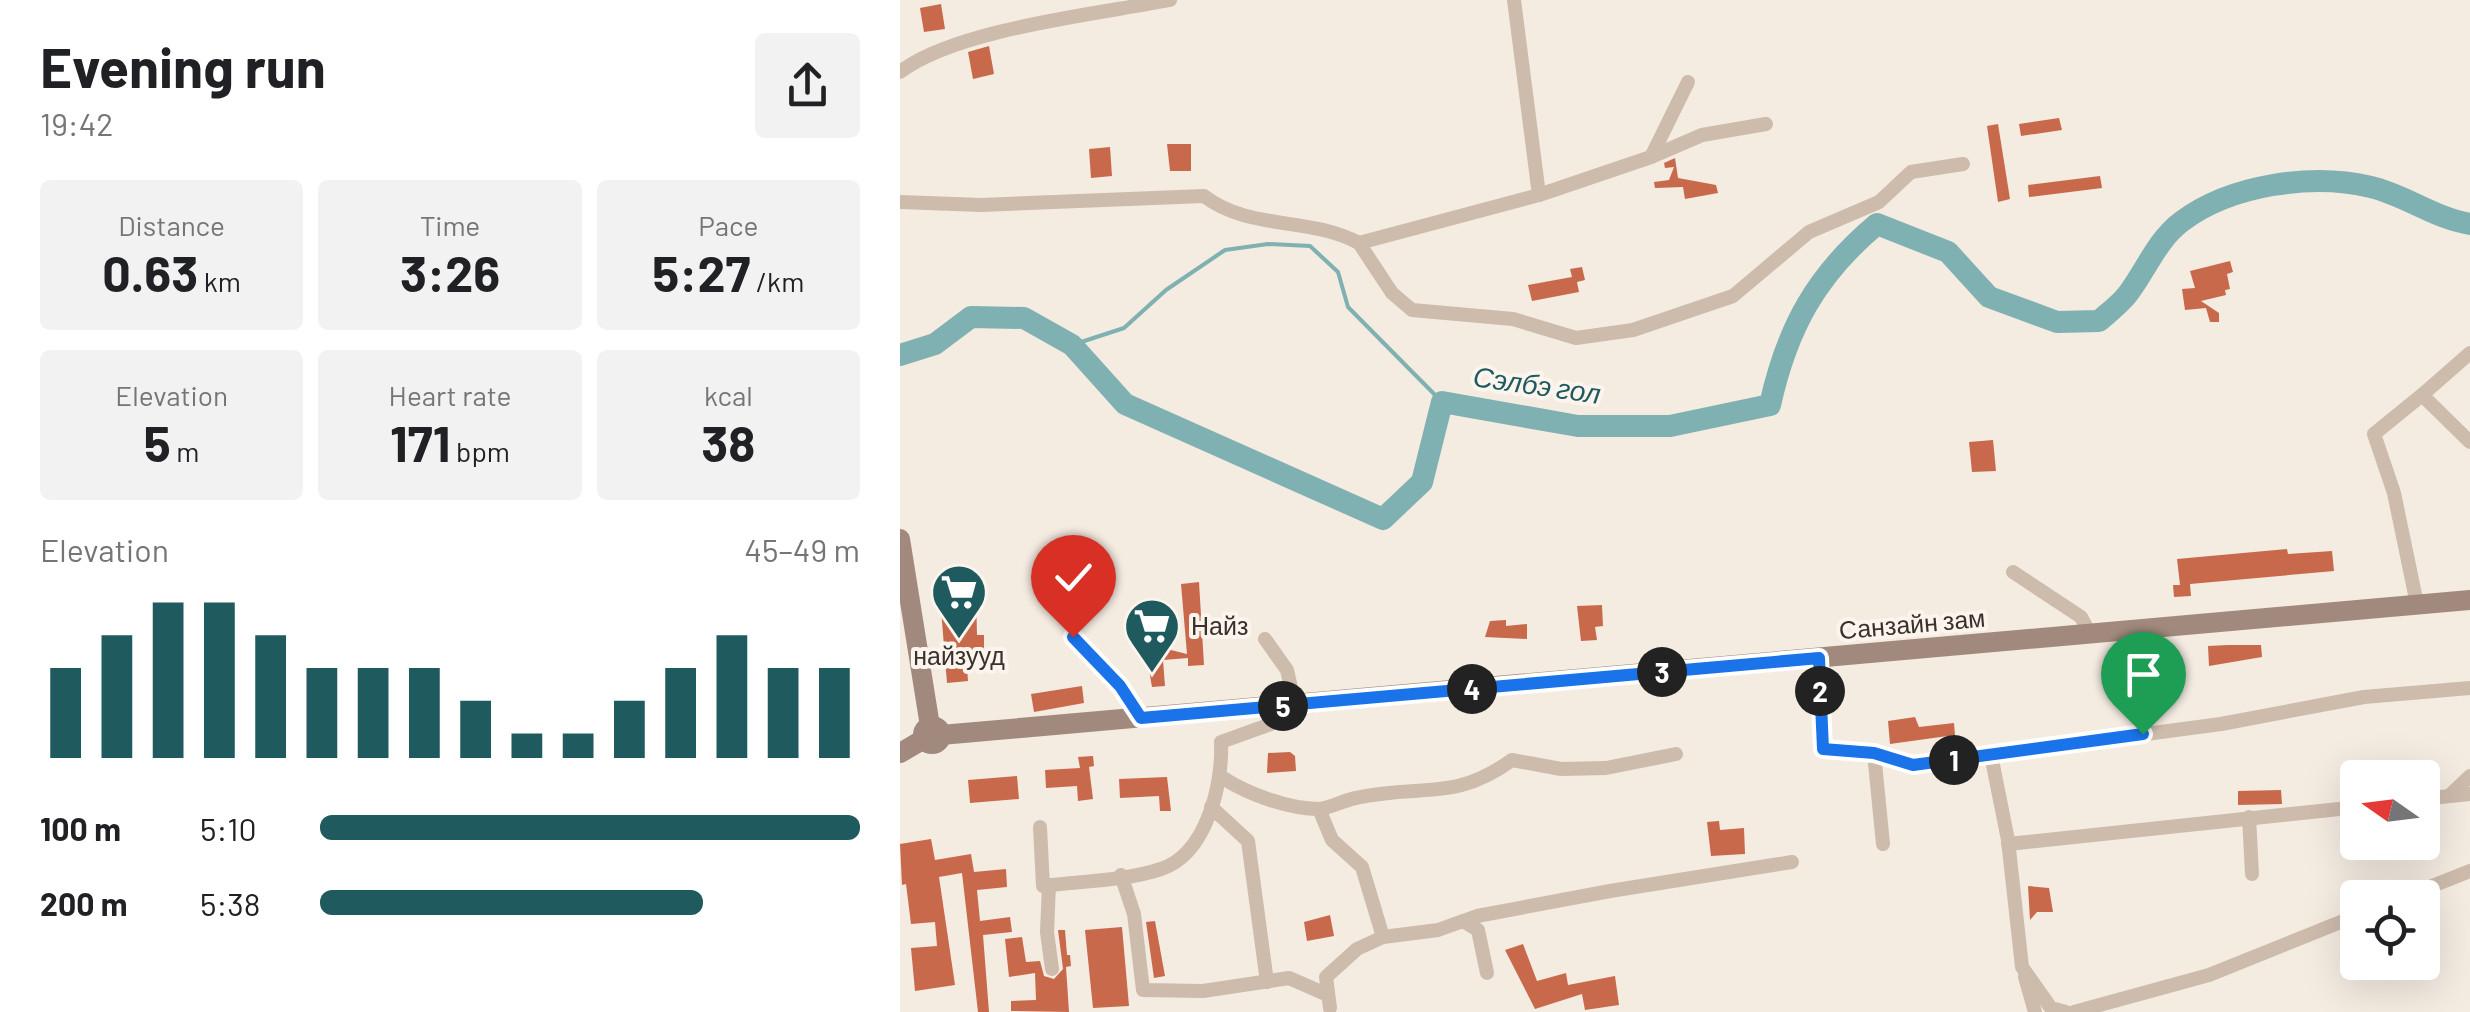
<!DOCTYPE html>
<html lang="en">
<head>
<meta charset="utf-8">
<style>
	body { margin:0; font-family:Barlow,sans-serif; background:#f2f2f2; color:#202124; height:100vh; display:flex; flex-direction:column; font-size:38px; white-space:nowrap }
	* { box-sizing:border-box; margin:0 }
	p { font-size:32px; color:#757577 }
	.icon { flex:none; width:55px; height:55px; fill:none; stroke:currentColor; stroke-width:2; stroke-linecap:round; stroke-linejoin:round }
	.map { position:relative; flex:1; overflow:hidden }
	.panel { display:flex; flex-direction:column; background:#fff; width:900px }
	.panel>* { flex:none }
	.needle { width:65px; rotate:284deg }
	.fabs { position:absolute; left:1440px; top:760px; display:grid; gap:20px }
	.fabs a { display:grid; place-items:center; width:100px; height:100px; border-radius:10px; background:#fff; box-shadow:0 10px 40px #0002; font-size:50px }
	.pin { position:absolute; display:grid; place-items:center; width:85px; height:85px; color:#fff; margin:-102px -42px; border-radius:50% 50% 50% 0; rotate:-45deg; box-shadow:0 0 10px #0007 }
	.pin .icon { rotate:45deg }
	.km { position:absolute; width:50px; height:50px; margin:-25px; border-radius:50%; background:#222; color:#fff; font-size:28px; line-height:50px; text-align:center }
	.round { display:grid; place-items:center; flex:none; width:105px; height:105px; border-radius:10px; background:#f2f2f2 }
	.head { display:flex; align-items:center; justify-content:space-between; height:170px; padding:0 40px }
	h1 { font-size:55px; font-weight:700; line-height:75px }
	.figures { display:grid; grid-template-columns:repeat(3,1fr); gap:15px; height:170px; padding:10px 40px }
	.figures div { display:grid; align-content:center; border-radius:10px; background:#f2f2f2; text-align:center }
	.figures b { font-size:50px; font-weight:700 }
	.figures small { font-size:28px; font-weight:400 }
	.figures p { font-size:28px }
	.chart { height:280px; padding:20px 40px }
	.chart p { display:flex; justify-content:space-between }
	.chart svg { width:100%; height:180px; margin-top:10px; stroke:#1f5a5e; stroke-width:6 }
	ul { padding:0 40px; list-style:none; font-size:32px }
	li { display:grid; grid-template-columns:160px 120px 1fr; align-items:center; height:75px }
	li i { height:25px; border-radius:12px; background:#1f5a5e }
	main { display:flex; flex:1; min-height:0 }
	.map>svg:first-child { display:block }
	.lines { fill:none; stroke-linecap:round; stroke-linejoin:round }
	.stream { stroke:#7fb0b2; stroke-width:4 }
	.river { stroke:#7fb0b2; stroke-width:22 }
	.building { fill:#c8694b }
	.street { stroke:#cdbbac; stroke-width:14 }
	.secondary { stroke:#a18a7d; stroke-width:20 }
	.route-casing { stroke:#fff; stroke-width:20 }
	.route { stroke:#1a73e8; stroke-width:12 }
	.labels { text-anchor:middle; stroke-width:8; stroke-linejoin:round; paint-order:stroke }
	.street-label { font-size:25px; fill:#3b302b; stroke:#fbf5ee }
	.poi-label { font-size:25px; fill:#3b302b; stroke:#fbf5ee; text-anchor:start }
	.water-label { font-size:28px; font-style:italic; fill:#1f5a5e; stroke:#fbf5ee }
</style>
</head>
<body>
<main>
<section class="panel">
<div class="head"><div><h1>Evening run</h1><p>19:42</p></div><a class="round"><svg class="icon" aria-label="share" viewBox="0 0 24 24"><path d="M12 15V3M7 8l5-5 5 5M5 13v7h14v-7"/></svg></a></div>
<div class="figures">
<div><p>Distance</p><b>0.63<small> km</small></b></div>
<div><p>Time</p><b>3:26</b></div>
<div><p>Pace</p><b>5:27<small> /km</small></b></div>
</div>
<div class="figures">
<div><p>Elevation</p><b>5<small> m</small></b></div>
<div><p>Heart rate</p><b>171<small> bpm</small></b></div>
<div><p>kcal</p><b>38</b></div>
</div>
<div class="chart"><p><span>Elevation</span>45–49 m</p>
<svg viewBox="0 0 160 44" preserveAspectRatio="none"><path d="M5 44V22M15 44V14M25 44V6M35 44V6M45 44V14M55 44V22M65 44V22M75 44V22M85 44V30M95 44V38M105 44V38M115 44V30M125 44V22M135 44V14M145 44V22M155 44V22"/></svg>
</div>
<ul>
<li><b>100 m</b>5:10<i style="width:100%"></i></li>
<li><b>200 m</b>5:38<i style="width:71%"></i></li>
</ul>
</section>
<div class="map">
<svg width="1570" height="1012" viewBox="0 0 1570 1012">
	<rect width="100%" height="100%" fill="#f4ebe1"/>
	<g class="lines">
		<polyline class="stream" points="172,345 224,328 266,290 325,250 368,244 410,246 438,272 448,307 542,402"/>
		<path class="river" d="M0,355l35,-11 36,-27 53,1 48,27 53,59 258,115 39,-37 20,-80 136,24h92l100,-21c17,-77 46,-130 107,-181l71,28 41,45 68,25 42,-1c9,-8 20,-16 28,-26 18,-23 30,-55 54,-73 50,-38 132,-49 190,-35 34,8 63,31 99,37"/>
	</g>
	<g class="building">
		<polygon points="41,4 45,29 24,32 20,8"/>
		<polygon points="89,46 94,74 73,79 68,52"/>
		<polygon points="1159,118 1162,130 1121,136 1119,124"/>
		<polygon points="1098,124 1110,199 1098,202 1087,126"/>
		<polygon points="267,144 291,144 291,171 270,171"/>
		<polygon points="210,147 212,176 191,178 189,149"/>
		<polygon points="775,158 778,178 816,185 818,193 785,199 783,187 755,188 754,182 769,180 774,167 765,168 764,163"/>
		<polygon points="1200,176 1202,188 1129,197 1128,185"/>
		<polygon points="1330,261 1333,272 1327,274 1330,289 1325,290 1326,295 1301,301 1319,313 1319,322 1310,322 1306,308 1285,310 1282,289 1295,288 1290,271"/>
		<polygon points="682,267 685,280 677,282 679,292 632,301 628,285 672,277 670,269"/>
		<polygon points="1093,440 1096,471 1072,472 1069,442"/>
		<polygon points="1387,549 1388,554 1432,551 1434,571 1290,584 1291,596 1274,597 1273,585 1280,585 1277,559"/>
		<polygon points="299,582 304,665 288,666 288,658 263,660 265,686 252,687 240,619 259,615 263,648 287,654 281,584"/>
		<polygon points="76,595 77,635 84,635 84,651 66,652 68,681 47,683 40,597"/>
		<polygon points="702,605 703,626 695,627 697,640 681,641 677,606"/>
		<polygon points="606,620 606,626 627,624 627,639 585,637 590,621"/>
		<polygon points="1328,645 1361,645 1362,657 1309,666 1308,646"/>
		<polygon points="182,686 184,703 134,712 131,694"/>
		<polygon points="1015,717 1019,727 1054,723 1055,735 990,744 988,721"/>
		<polygon points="390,752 395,756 396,771 367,773 368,753"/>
		<polygon points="193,756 194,766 189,767 193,799 178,801 177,786 146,788 145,770 180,768 178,757"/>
		<polygon points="117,776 119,799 70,803 68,780"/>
		<polygon points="267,777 271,811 260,811 259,796 220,798 219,779"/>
		<polygon points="1381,790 1382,804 1338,805 1338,791"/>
		<polygon points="819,821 820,830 844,828 845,854 811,856 807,822"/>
		<polygon points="31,839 35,860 71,854 74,872 106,869 107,887 77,890 80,921 110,917 112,932 83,935 89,1012 78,1012 62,873 39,877 55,985 15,991 11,948 37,946 35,922 11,924 6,884 2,885 0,844"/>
		<polygon points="1128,886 1149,888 1153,912 1137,912 1130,920"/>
		<polygon points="430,915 434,936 407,941 404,922"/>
		<polygon points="255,921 265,976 254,978 246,922"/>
		<polygon points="222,927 229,1006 193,1008 185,930"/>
		<polygon points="158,930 165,930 167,955 170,955 171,966 166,967 169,1012 111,1011 111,1001 136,1000 135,973 109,977 105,939 122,937 126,962 140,961 144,976 154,979 163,969"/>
		<polygon points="623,944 637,981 666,973 668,985 715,976 719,1005 685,1010 682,994 635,1009 605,950"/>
	</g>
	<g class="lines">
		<g class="street">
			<path d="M0,72c56,-43 198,-58 270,-72"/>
			<polyline points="751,157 802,135 866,124"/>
			<polyline points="639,195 751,157 788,82"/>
			<path d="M0,202l81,3 223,-9c46,35 104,20 155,47l180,-48 -25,-195"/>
			<polyline points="459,243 492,293 512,310 613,319 676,338 733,330 833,296 909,232 979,202 1011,172 1063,164"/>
			<polyline points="1570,353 1522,395 1570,442"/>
			<polyline points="1113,572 1181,617 1190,634"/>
			<polyline points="1517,604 1494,493 1474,434 1522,395"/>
			<polyline points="173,637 220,686 241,719"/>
			<polyline points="919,658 923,749 974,753 1013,765 1321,724 1464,697 1570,688"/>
			<polyline points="974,753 983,844"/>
			<polyline points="1091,755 1108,840 1122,967 1151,1008 1166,1012"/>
			<path d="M323,778c25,16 65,31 96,31 12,-1 25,-9 37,-11 65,-15 96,5 156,-38l49,9 45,-1 70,-14"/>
			<polyline points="1549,796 1570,776"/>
			<polyline points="1522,799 1569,794"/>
			<polyline points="311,807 348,841 367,982"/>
			<polyline points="419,809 432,840 462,867 483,937 538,930 577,916 710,891 892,862"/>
			<polyline points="1349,817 1352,874"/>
			<path d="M140,827l3,59c38,-5 82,-5 118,-17 46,-15 62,-86 60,-127l64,-23 10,-14 -8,-35 -22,-31"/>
			<polyline points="1108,844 1458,807"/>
			<polyline points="221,875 234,914 243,990 303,991 389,978 428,995"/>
			<polyline points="149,885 147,932 152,969"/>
			<polyline points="1502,898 1570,871"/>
			<polyline points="563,921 578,930 587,973"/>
			<polyline points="1125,977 1135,1012"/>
			<polyline points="430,1008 426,977 457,949 483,937"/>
			<polyline points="1174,1012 1309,975 1458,915"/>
		</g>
		<g class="secondary">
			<polyline points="0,539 30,726"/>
			<circle cx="32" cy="735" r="9"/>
			<polyline points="41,735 1570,600"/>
			<polyline points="0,753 24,739"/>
		</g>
	</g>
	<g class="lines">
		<g class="route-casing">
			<polyline id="route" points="173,637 220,686 241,718 919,658 923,749 974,753 1013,765 1243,734"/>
		</g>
		<use href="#route" class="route"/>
	</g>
	<defs>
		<g id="supermarket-pin" transform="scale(2.875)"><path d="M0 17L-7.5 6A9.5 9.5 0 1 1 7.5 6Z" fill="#1f5a5e" stroke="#fbf5ee"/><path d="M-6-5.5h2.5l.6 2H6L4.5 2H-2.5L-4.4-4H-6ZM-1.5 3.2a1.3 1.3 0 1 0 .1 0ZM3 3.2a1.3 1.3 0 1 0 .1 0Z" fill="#fff"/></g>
	</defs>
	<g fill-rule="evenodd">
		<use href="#supermarket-pin" x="59" y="592"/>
		<use href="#supermarket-pin" x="252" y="626"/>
	</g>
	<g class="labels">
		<g class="street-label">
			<text transform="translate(1012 624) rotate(-5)" y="9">Санзайн зам</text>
		</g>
		<g class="poi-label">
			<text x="291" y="635">Найз</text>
			<text x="59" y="665" text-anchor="middle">найзууд</text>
		</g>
		<g class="water-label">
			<text transform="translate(637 385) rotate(8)" y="10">Сэлбэ гол</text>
		</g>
	</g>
</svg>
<div class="fabs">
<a><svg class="needle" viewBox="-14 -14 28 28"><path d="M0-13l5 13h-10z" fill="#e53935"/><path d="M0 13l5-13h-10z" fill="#757577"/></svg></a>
<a><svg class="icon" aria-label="locate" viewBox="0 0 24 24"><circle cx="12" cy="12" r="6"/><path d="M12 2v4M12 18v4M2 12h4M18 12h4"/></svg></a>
</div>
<div class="pin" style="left:1243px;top:734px;background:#1e9e55"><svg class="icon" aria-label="arrive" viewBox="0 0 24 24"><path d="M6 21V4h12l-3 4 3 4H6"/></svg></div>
<div class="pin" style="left:173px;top:637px;background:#d93025"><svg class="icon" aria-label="check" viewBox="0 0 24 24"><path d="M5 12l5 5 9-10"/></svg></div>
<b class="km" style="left:1054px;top:760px">1</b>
<b class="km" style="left:920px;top:691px">2</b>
<b class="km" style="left:762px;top:672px">3</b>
<b class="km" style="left:572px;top:689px">4</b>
<b class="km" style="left:383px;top:706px">5</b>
</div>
</main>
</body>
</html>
